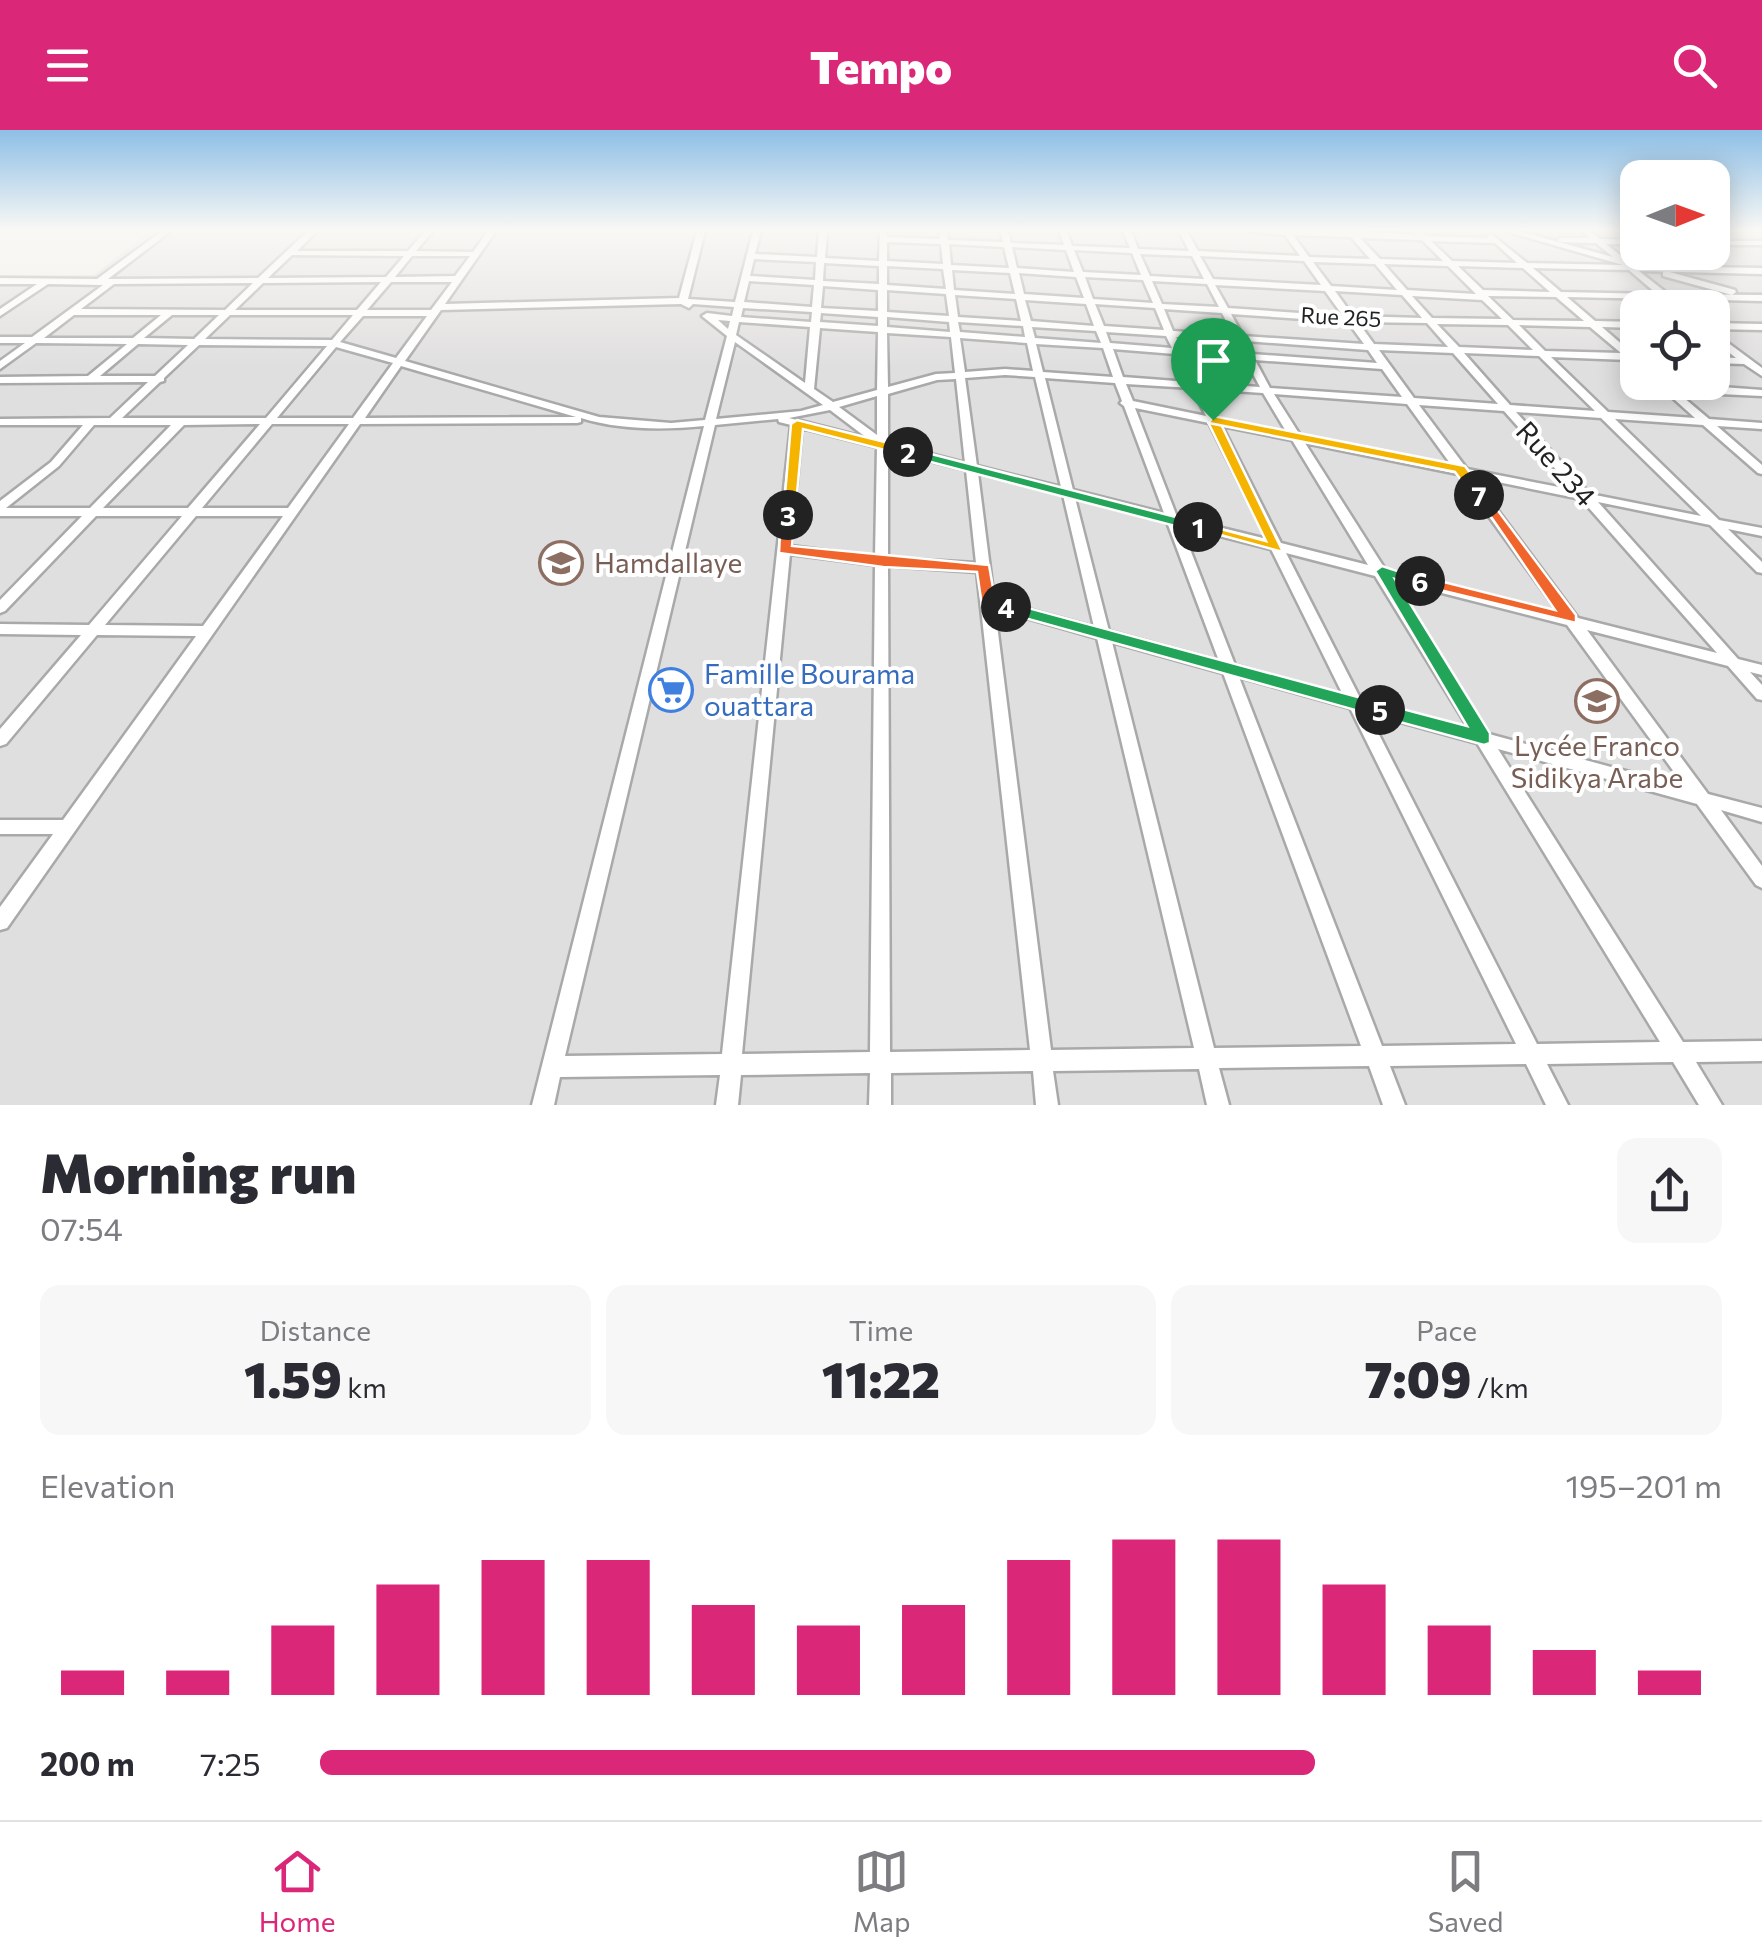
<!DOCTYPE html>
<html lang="en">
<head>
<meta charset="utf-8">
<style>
	body { margin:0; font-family:Commissioner,sans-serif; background:#f7f7f7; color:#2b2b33; height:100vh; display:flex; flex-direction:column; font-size:38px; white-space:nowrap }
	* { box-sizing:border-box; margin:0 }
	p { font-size:32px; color:#7c7c81 }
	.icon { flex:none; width:55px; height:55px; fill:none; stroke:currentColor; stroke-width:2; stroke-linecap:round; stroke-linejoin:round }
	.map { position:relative; height:975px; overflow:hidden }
	.panel { display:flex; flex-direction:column; background:#fff; flex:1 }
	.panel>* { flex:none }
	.needle { width:65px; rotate:89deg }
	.buttons { position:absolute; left:1620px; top:30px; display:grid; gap:20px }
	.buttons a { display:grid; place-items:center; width:110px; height:110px; border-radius:20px; background:#fff; box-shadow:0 5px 25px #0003; font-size:50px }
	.pin { position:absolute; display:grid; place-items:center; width:85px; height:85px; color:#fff; margin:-102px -42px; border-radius:50% 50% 50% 0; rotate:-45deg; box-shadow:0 0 10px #0007 }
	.pin .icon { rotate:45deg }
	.km { position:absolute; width:50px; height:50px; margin:-25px; border-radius:50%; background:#222; color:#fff; font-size:28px; line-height:50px; text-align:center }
	.round { display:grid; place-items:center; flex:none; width:105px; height:105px; border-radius:20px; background:#f7f7f7 }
	.summary { display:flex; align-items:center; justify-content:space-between; height:170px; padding:0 40px }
	h1 { font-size:55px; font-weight:800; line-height:75px }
	.stats { display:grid; grid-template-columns:repeat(3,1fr); gap:15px; height:170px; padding:10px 40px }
	.stats div { display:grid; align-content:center; border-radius:20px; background:#f7f7f7; text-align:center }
	.stats b { font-size:50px; font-weight:800 }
	.stats small { font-size:28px; font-weight:400 }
	.stats p { font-size:28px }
	.chart { height:280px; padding:20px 40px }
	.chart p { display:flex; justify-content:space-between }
	.chart svg { width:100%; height:180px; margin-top:10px; stroke:#db2777; stroke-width:6 }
	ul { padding:0 40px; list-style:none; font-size:32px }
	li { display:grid; grid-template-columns:160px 120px 1fr; align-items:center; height:75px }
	li i { height:25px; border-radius:12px; background:#db2777 }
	header { display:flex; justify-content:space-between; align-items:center; height:130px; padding:0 40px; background:#db2777; color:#fff; font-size:45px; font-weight:800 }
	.tabs { display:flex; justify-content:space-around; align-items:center; height:140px; border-top:2px solid #e1e1e2; background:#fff; font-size:28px; color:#7c7c81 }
	.tabs a { display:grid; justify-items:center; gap:5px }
	.tabs .selected { color:#db2777 }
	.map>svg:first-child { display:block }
	.residential { fill:#e0dfdf; fill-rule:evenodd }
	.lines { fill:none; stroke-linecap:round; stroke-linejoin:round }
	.minor-casing { stroke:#a9a9a9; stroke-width:5 }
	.minor { fill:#fff; fill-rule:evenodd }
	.split-1 { fill:#f5b400; stroke:#fff; stroke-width:2.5 }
	.split-2 { fill:#22a559; stroke:#fff; stroke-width:2.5 }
	.split-3 { fill:#f5b400; stroke:#fff; stroke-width:2.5 }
	.split-4 { fill:#f0652b; stroke:#fff; stroke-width:2.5 }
	.split-5 { fill:#22a559; stroke:#fff; stroke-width:2.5 }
	.split-6 { fill:#22a559; stroke:#fff; stroke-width:2.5 }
	.split-7 { fill:#f0652b; stroke:#fff; stroke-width:2.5 }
	.split-8 { fill:#f5b400; stroke:#fff; stroke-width:2.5 }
	.labels { text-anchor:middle; stroke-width:8; stroke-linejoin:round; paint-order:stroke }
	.far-street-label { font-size:22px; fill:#222; stroke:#fff }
	.street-label { font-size:28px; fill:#222; stroke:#fff }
	.education-label { font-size:28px; fill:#785e54; stroke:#fff; text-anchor:start }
	.shop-label { font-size:28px; fill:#366cbe; stroke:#fff; text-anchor:start }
</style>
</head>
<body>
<header><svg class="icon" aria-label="menu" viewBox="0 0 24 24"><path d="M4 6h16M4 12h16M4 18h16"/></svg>Tempo<svg class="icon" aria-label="search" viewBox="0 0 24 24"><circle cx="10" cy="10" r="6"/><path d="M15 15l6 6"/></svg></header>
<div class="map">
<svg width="1762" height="975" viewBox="0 0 1762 975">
	<rect width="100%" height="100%" fill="#f2f0e8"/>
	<path class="residential" d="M150,101h1487l1,21h74l1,-21h49v874h-1762v-830h94zM1638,178h74v74h-74z"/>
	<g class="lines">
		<g class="minor-casing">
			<g id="minor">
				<path d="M162,101h9l-63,48 150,-1 50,-47h9l-20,20h111l17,-20h8l-17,20 57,1 15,-21h8l-51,73 234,-6 18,-67h8l-17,68 47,3 18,-71h8l-6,23 62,3 2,-26h8l-2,27 54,3 1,-30h6l1,6 53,2 -1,-8h8l1,9 55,2 -3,-11h8l3,12 53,2 -5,-14h8l5,15 58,2 -7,-17h8l7,18 51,2 -10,-20h8l11,20 102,5 -15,-21 -37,-4h107l62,4 -4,-4h9l4,5 63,2 -2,-2 4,-2 36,29 96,2 -118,-34h14l94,26 -17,-14 -35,-1 -4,-2 4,-2h29l-8,-7h9l9,8 38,1v4h-32l27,21 57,2 -19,-15h10l21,15 60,1v6l-123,-3 29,23 94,1v6l-87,-2 9,9h-10l-11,-9 -96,-2 28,24 43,1v6l-36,-1 31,27h5v6l-5,2 -5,-2 -77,-3 57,55 87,6 -40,-36 107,8v6l-85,-4 32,27 53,4v6l-45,-3 45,39v9l-4,-1 -55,-48 -88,-6 104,101 43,8v8l-34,-7 34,33v11l-5,-1 -47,-47 -112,-23 140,157 24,6v10l-12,-3 12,13v15l-5,-1 -29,-33 -141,-36 121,164 54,14v14l-41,-12 41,56v22l-6,-3 -59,-81 -199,-55 185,293 79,-1v20l-66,1 26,43h-23l-26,-43 -126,2 21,41h-22l-20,-41 -136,2 15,39h-22l-14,-39 -150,2 10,37h-22l-8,-36 -146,2 5,34h-22l-3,-34 -142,2v32h-22l1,-32 -129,2 -3,30h-22l4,-30 -160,2 -6,28h-22l172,-679c-40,4 -84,4 -123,-8v4l-4,1 -217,1 -353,504 -7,2v-23l53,-73h-53v-14h63l133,-184 -99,-1 -91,109 -6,2v-17l81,-94 -81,-1v-10l89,1 93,-109h-86l-91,95 -5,2v-13l82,-84h-82v-15l51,-39 32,-37h-83v-6l110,-1 38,-36 -148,1v-6l88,-1 39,-32 -91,-1 -36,26v-8l25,-18h-25v-6h32l71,-52 -55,-1 -48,32v-7l37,-25h-37v-6l97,1zM1293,105l58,2 19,22 -61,-2zM1360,108l62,2 21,21 -63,-2zM1431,111l64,2 22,20 -65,-2zM887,112l54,2 2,20 -56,-3zM949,114l55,3 5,21 -58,-3zM1012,117l54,3 8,22 -57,-4zM1074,120l58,3 9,22 -58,-3zM1140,124l52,2 12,23 -54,-3zM292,125l112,1 -18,21 -118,1zM412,126h58l-15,20 -60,1zM1200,126l104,5 17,24 -108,-6zM754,129l62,3 -1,18 -65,-4zM1313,132l62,2 22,26 -66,-4zM824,133l55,3v18l-56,-3zM1384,134l64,2 28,28 -69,-4zM887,136l56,3 3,20 -59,-4zM1458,136l65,2 27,24 -67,-2zM1533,138l96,2 28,24 -96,-2zM952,140l58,3 5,21 -61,-4zM1019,143l57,4 8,21 -60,-4zM1085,147l58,3 10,23 -60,-4zM749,151l65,4 -2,22 -68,-5zM1152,151l55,3 12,23 -57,-3zM381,152l-24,28h-122l28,-27zM391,152h61l-21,28h-64zM253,153l-28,27 -144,-1 33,-25zM1215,155l110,6 18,25 -115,-8zM823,156l55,4v21l-57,-3zM887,160l59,4 3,22 -62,-4zM1335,161l67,4 20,23 -69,-2zM955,165l61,4 5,22 -63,-4zM1412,166l70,4 20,19 -70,-1zM1488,166l68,1 28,24 -71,-1zM1025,170l61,4 8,22 -63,-5zM681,174l8,4 4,-4 41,3 -2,9 -25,-3 -5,3 25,20 -22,84 -34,3 -72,-6 -194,-56 36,-51zM1095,174l60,4 9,22 -60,-4zM743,178l69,4 -1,10 -70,-5zM1164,179l58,4 11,22 -60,-4zM821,183l57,4v9l-58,-4zM1231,184l117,8 16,22 -121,-8zM74,185h87l-28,23h-89zM172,185h47l-25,24 -50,-1zM230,185h123l-21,25 -127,-1zM363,186h64l-31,42 -56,-16zM887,187l62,5 1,10 -63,-5zM718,190l12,1 -2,8zM739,192l71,5 -5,56 -69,-48zM958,192l65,4 2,11 -65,-5zM1358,192l69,1 21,24 -74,-3zM1437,194l71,1 25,25 -74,-3zM1519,195l71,2 31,26 -76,-2zM1032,197l64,4 5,12 -66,-5zM820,198l58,4 -1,58 -44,12 -19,-13zM1106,202l60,4 6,12 -62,-5zM887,203l64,4 4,36 -19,1 -48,13zM1176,207l60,4 6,12 -60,-5zM960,208l67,5 6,28 -28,-2 -40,3zM1246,211l122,9 9,13 -125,-9zM735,212l88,63 -22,6 -85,8zM138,214l50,1 -33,31h-55zM1036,214l67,4 10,29 -70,-5zM199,215l128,1 -61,72h-144l38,-36 4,-1v-3zM336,217l57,16 -40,55h-76zM1113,219l62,5 14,28 -66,-5zM1379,220l74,3 45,51 -84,-6zM1464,223l75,3 56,55 -85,-6zM1185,224l60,5 15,28 -60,-4zM1255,230l127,9 20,28 -132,-9zM401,236l175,51 -211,1zM1005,245l30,2 26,110 -84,-21 -12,-88zM1045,248l70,5 7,18 -2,2 4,3 40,107 -91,-23zM956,249l9,84 -77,-20v-49l49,-14zM1126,254l66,4 14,28 -73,-15zM1203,259l60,4 24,40 -69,-14zM1274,264l133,10 45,62 -152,-31zM877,266v39l-38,-28zM1419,275l85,6 70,79 -107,-21zM1135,278l74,15 58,116 -90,-22zM830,280l37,28 -78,-20zM1516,282l85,6 100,98 -111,-22zM778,289l1,3 12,3 -69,629 -157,2 150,-631zM260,294l-72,84h-85l81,-83zM272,294h77l-61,84h-86zM94,295h77l-81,83h-84l53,-42zM1222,296l70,14 76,125 -87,-22zM802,298l75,19 -2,110 -84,-11zM1305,313l153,31 101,139 -174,-44zM888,320l78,20 10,93 -88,-5zM978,343l85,22 31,132 -100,-27zM1473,347l108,22 136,154 -139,-35zM1075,368l92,24 52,139 -110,-30zM196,386h87l-80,110 -98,-1zM1181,396l90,23 72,146 -108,-30zM1286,423l89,23 94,153 -108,-29zM790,424l85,11 -5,487 -128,2zM888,436l89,6 53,478 -140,2zM1391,450l176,45 118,162 -196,-53zM995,479l102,29 97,410 -143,2zM1112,512l111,31 138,373 -147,2zM1239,547l111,31 166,336 -134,2zM1368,583l109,30 183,299 -123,2z"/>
				<rect x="1712" y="111" width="50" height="4"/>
				<polygon points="1666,141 1735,160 1736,162 1732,165 1663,146 1663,142"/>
				<polygon points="1712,193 1762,194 1762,200 1712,199"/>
				<polygon points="1712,201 1762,238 1762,246 1744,234 1712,233 1712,227 1736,228 1712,209"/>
			</g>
		</g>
		<use href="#minor" class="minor"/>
	</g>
	<linearGradient id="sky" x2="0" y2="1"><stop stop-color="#8ebfe6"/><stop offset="0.42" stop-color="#f9f8f5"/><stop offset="1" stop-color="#f9f8f5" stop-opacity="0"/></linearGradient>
	<rect width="1762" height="238" fill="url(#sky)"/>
	<polygon class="split-1" points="1213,286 1219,290 1283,422 1191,397 1198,393 1266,411 1207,290"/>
	<polygon class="split-2" points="908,318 1203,394 1205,397 1198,402 904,325"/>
	<polygon class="split-3" points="797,290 913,319 915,322 908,326 803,299 795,385 783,388 791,294"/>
	<polygon class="split-4" points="788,381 795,385 792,416 989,435 995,469 1014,477 1006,483 982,476 977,442 883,437 779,423 781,385"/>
	<polygon class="split-5" points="1006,472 1380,573 1389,580 1380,587 1000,481 998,477"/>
	<polygon class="split-6" points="1382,436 1428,451 1420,456 1395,449 1490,603 1490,613 1484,615 1374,585 1371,580 1380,573 1467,596 1375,441"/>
	<polygon class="split-7" points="1474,362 1484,362 1576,485 1576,493 1415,454 1415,447 1420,446 1555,480"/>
	<polygon class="split-8" points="1213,286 1465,336 1486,365 1474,368 1455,342 1209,293"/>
	<defs>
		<g id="school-ring" transform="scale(2.25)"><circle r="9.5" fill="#fff" stroke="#8d6e63" stroke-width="1.5"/><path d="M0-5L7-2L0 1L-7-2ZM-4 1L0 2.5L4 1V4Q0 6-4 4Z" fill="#8d6e63"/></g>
		<g id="supermarket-ring" transform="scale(2.25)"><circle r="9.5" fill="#fff" stroke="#3f7fe0" stroke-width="1.5"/><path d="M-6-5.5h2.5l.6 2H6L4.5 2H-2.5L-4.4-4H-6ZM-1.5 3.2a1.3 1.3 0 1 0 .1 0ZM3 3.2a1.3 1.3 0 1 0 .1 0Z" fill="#3f7fe0"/></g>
	</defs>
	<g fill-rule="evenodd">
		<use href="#school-ring" x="561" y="433"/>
		<use href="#supermarket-ring" x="671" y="560"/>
		<use href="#school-ring" x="1597" y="571"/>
	</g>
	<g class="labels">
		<g class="far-street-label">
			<text transform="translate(1341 187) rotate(3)" y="8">Rue 265</text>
		</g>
		<g class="street-label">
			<text transform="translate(1556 334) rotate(48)" y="10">Rue 234</text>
		</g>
		<g class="education-label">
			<text x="594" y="443">Hamdallaye</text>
			<text x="1597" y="626" text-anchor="middle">Lycée Franco<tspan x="1597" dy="32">Sidikya Arabe</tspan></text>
		</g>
		<g class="shop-label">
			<text x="704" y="554">Famille Bourama<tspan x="704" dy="32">ouattara</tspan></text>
		</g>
	</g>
</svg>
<div class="buttons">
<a><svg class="needle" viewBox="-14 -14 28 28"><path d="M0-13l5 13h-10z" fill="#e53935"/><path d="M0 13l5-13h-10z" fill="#7c7c81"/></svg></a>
<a><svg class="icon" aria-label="locate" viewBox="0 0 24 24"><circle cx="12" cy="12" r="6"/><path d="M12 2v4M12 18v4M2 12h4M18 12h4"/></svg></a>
</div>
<div class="pin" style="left:1213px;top:290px;background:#1e9e55"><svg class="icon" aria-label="arrive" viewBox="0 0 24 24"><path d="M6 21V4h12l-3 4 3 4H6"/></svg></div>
<b class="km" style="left:1198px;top:397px">1</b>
<b class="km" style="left:908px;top:322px">2</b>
<b class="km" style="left:788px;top:385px">3</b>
<b class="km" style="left:1006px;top:477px">4</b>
<b class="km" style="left:1380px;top:580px">5</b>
<b class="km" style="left:1420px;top:451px">6</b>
<b class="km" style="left:1479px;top:365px">7</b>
</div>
<section class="panel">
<div class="summary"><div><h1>Morning run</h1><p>07:54</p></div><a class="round"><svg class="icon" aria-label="share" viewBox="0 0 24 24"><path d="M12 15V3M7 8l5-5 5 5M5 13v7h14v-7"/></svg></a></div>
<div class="stats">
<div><p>Distance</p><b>1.59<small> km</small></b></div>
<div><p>Time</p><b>11:22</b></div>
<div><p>Pace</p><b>7:09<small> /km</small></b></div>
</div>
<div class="chart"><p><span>Elevation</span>195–201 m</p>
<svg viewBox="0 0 160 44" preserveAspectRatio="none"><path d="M5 44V38M15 44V38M25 44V27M35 44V17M45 44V11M55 44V11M65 44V22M75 44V27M85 44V22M95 44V11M105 44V6M115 44V6M125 44V17M135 44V27M145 44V33M155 44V38"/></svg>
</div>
<ul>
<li><b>200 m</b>7:25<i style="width:71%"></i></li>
</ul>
</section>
<nav class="tabs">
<a class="selected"><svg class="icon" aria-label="home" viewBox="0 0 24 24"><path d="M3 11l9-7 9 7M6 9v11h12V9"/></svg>Home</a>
<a><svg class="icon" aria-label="map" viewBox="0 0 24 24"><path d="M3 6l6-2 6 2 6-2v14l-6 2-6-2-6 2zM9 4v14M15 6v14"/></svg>Map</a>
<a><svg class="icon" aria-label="saved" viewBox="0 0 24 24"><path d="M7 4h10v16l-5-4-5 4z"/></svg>Saved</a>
</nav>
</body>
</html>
